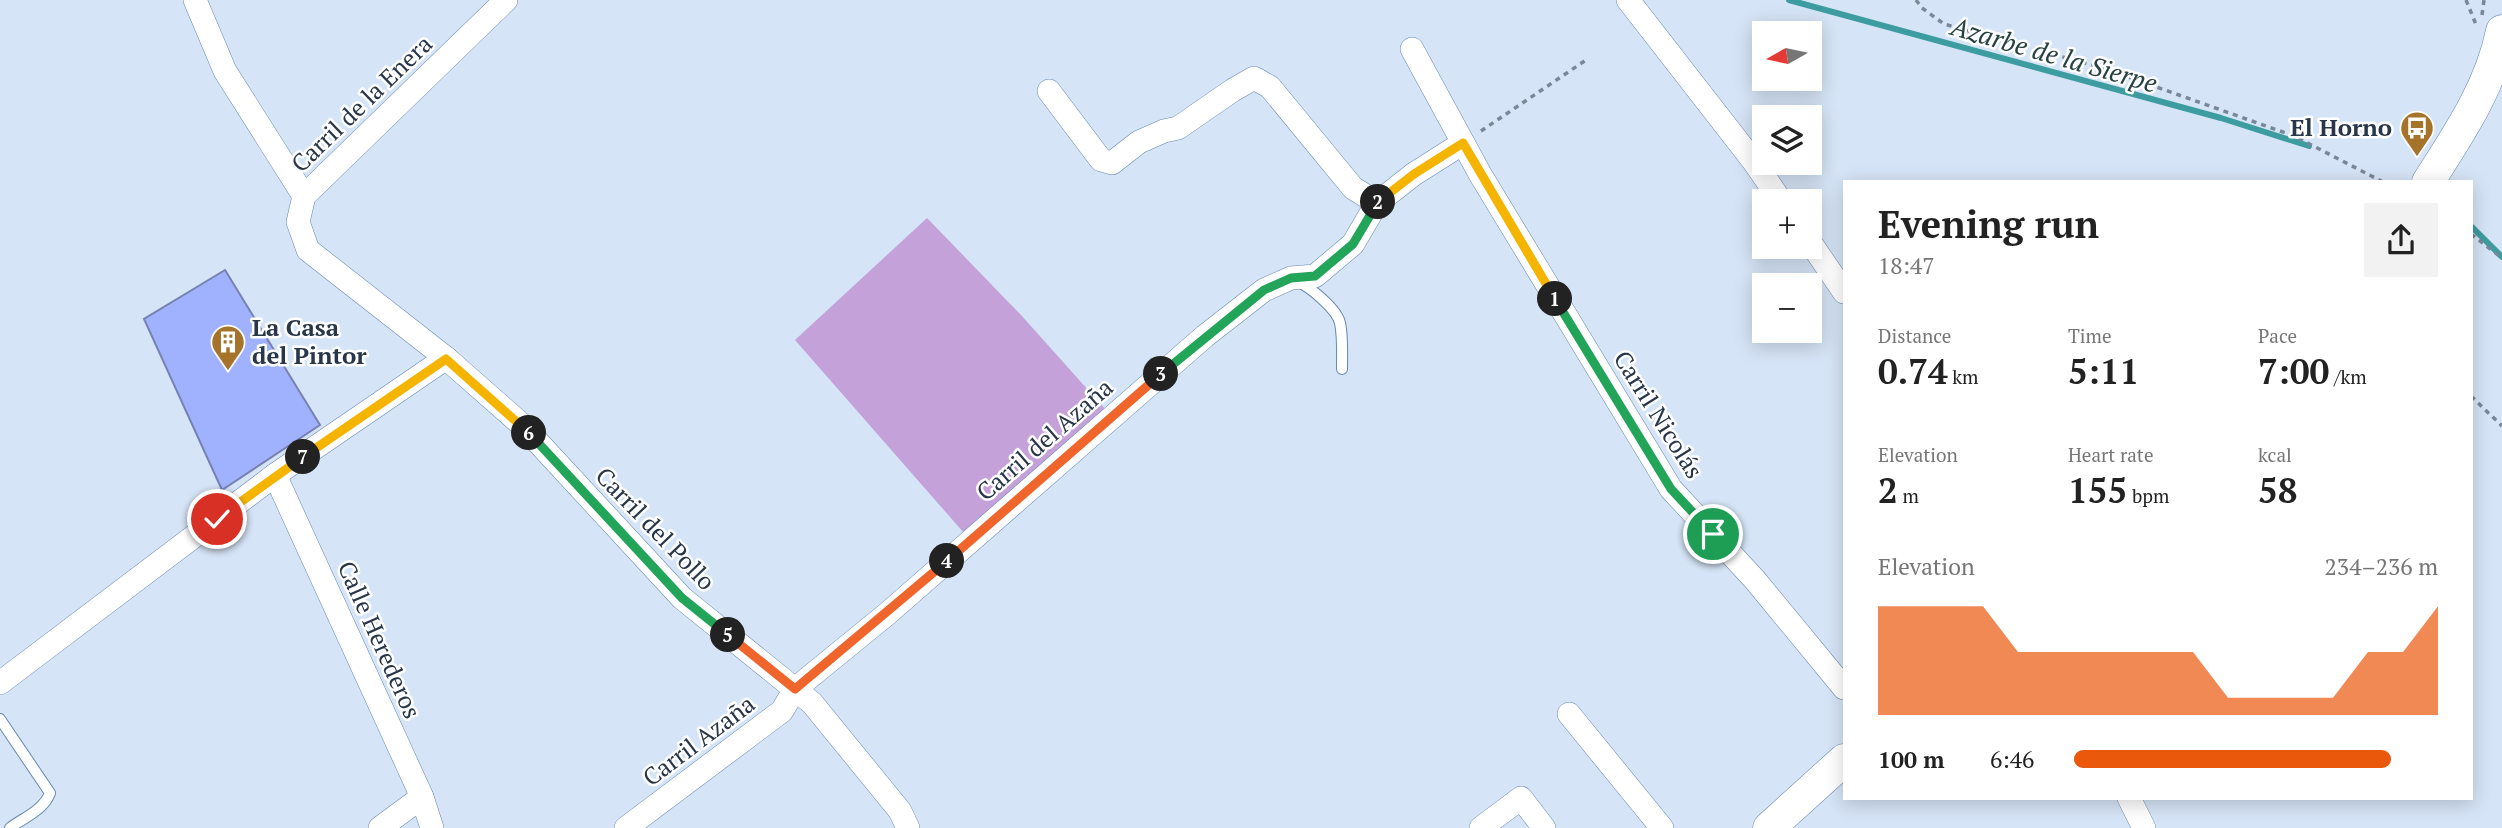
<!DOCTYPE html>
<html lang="en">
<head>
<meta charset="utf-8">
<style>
	body { margin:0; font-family:"PT Serif",serif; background:#f2f2f2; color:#222; height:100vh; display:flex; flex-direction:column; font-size:26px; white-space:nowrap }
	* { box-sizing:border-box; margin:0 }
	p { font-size:23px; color:#767676 }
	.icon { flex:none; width:38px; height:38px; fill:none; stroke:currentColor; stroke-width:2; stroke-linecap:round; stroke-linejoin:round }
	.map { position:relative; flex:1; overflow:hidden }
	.drawer { position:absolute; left:1843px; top:180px; width:630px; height:620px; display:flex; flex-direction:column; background:#fff; border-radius:0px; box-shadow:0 4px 18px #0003 }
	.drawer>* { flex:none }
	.needle { width:46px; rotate:261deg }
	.fabs { position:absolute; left:1752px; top:21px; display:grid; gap:14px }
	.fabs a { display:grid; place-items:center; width:70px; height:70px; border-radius:0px; background:#fff; box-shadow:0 4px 18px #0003; font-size:35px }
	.pin { position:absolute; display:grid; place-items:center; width:60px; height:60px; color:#fff; margin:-30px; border:4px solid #fff; border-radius:50%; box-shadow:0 2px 7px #0007 }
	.km { position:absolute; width:35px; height:35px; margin:-18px; border-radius:50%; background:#222; color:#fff; font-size:19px; line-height:35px; text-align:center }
	.round { display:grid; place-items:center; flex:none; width:74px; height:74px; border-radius:0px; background:#f2f2f2 }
	.overview { display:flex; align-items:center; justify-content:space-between; height:119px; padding:0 35px }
	h1 { font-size:38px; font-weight:700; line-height:52px }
	.stats { display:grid; grid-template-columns:repeat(3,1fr); gap:10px; height:119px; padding:7px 35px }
	.stats div { display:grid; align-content:center }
	.stats b { font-size:35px; font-weight:700 }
	.stats small { font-size:19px; font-weight:400 }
	.stats p { font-size:19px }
	.chart { height:196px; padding:14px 35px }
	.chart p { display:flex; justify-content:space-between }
	.chart svg { width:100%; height:126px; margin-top:7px; fill:#ea580c; opacity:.7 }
	ul { padding:0 35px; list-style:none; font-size:23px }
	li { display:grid; grid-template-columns:112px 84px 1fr; align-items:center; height:52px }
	li i { height:18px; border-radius:9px; background:#ea580c }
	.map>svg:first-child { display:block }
	.green { fill:#c5a1d9 }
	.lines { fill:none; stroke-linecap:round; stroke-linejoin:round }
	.stream { stroke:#3d9c9f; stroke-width:6 }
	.building { fill:#a0b2fe; stroke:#7682b2; stroke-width:2 }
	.lane-casing { stroke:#6689b2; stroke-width:12 }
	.street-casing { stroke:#6689b2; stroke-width:24 }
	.secondary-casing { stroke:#6689b2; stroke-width:33 }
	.path { stroke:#788799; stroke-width:3.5; stroke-dasharray:5 5; stroke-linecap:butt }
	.lane { stroke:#fff; stroke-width:10 }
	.street { stroke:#fff; stroke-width:23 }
	.secondary { stroke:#fff; stroke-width:32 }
	.split-1-casing { stroke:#fff; stroke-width:14 }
	.split-2-casing { stroke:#fff; stroke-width:14 }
	.split-3-casing { stroke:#fff; stroke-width:14 }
	.split-4-casing { stroke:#fff; stroke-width:14 }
	.split-5-casing { stroke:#fff; stroke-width:14 }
	.split-6-casing { stroke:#fff; stroke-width:14 }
	.split-7-casing { stroke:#fff; stroke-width:14 }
	.split-8-casing { stroke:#fff; stroke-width:14 }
	.split-1 { stroke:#22a559; stroke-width:9 }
	.split-2 { stroke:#f5b400; stroke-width:9 }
	.split-3 { stroke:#22a559; stroke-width:9 }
	.split-4 { stroke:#f0652b; stroke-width:9 }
	.split-5 { stroke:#f0652b; stroke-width:9 }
	.split-6 { stroke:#22a559; stroke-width:9 }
	.split-7 { stroke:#f5b400; stroke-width:9 }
	.split-8 { stroke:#f5b400; stroke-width:9 }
	.labels { text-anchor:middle; stroke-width:5; stroke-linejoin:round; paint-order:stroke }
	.street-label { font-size:24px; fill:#273648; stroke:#fff }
	.poi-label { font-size:24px; font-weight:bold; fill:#273648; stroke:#fff; text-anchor:end }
	.water-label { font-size:26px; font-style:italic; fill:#264241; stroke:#fff }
</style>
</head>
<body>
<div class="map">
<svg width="2502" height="828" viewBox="0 0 2502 828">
	<rect width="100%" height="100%" fill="#d5e4f6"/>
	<polygon class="green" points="927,218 1021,315 1106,410 964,533 795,340"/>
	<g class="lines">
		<g class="stream">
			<polyline points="1789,0 2221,118 2309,146"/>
			<polyline points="2471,226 2502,257"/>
		</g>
	</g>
	<polygon class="building" points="225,270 320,425 222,490 144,319"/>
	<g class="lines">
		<g class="lane-casing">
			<g id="lane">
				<path d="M1297,281c13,6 40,28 43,42 3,14 2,31 2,46"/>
				<path d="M0,719l50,74c-6,17 -27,25 -40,35"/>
			</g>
		</g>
		<g class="street-casing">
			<g id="street">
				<polyline points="195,0 225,71 304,196"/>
				<polyline points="1628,0 1754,162 1781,201"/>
				<polyline points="1412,49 1480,174 1671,489 1755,580 1844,688"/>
				<polyline points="1049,91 1101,160 1112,163 1139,142 1164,131 1178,128 1233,90 1254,78 1270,87 1353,188 1377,203"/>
				<polyline points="1810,242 1844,292"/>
				<polyline points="446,358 522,425 682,598 812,703 900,811 908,828"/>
				<polyline points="275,475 422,797 432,828"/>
				<polyline points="0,683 275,475 446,358 308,250 298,222 304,196 506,0"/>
				<polyline points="1569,714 1662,828"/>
				<polyline points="2129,798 2144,828"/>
				<polyline points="380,828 422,797"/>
				<polyline points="626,828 782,711 795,689 887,614 1205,336 1264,290 1291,278 1315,276 1353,244 1377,203 1414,174 1463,143"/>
				<polyline points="1481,828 1521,798 1544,828"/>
			</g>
		</g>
		<g class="secondary-casing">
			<g id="secondary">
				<path d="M2428,182c30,-47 63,-95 74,-151"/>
				<polyline points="1769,828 1844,760"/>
			</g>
		</g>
		<g class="path">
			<polyline points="1916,0 1922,8 1944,24 2106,69 2294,136 2383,182"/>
			<polyline points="2466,0 2477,27"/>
			<polyline points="2482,15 2484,0"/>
			<polyline points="1481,131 1586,60"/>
			<polyline points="2471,234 2502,258"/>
			<polyline points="2471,396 2502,426"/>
		</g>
		<use href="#lane" class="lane"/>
		<use href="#street" class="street"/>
		<use href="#secondary" class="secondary"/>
	</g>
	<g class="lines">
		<g class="split-1-casing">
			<polyline id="split-1" points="1555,299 1671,489 1713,534"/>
		</g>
		<g class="split-2-casing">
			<polyline id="split-2" points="1378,202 1414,174 1463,143 1555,299"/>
		</g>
		<g class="split-3-casing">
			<polyline id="split-3" points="1161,374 1264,290 1291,278 1315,276 1353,244 1378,202"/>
		</g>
		<g class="split-4-casing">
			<polyline id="split-4" points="947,561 1161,374"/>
		</g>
		<g class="split-5-casing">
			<polyline id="split-5" points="728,635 795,689 947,561"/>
		</g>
		<g class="split-6-casing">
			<polyline id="split-6" points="529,433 682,598 728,635"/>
		</g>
		<g class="split-7-casing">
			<polyline id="split-7" points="303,457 446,359 529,433"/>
		</g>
		<g class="split-8-casing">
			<polyline id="split-8" points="217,519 303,457"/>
		</g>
		<use href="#split-1" class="split-1"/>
		<use href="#split-2" class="split-2"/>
		<use href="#split-3" class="split-3"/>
		<use href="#split-4" class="split-4"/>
		<use href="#split-5" class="split-5"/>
		<use href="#split-6" class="split-6"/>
		<use href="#split-7" class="split-7"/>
		<use href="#split-8" class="split-8"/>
	</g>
	<defs>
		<g id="bus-pin" transform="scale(1.75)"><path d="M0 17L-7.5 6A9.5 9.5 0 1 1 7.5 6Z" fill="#a57329" stroke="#fff"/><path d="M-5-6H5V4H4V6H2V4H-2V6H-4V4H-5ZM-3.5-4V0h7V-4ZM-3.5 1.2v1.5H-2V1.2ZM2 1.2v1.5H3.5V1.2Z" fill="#fff"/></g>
		<g id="building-pin" transform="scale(1.75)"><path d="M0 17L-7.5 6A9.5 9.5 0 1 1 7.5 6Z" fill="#a57329" stroke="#fff"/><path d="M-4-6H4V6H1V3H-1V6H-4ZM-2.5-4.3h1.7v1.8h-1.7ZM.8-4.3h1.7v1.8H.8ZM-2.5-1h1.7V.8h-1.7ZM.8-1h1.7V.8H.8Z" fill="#fff"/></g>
	</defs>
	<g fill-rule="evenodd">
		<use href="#bus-pin" x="2417" y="128"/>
		<use href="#building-pin" x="228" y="342"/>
	</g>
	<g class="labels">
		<g class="street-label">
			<text transform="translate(362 104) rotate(-44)" y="8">Carril de la Enera</text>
			<text transform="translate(1658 415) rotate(58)" y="8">Carril Nicolás</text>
			<text transform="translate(1045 440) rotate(-41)" y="8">Carril del Azaña</text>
			<text transform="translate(655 529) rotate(46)" y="8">Carril del Pollo</text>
			<text transform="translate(379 640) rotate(66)" y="8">Calle Herederos</text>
			<text transform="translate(699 741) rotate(-37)" y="8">Carril Azaña</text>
		</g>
		<g class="poi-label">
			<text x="2392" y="136">El Horno</text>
			<text x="252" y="336" text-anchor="start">La Casa<tspan x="252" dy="28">del Pintor</tspan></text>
		</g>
		<g class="water-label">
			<text transform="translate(2054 55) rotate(16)" y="9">Azarbe de la Sierpe</text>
		</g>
	</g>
</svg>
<div class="fabs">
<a><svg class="needle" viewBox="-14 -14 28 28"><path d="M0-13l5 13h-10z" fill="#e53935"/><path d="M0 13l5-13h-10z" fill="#767676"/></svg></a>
<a><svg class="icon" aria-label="layers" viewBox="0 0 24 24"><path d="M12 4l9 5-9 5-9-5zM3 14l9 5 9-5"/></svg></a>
<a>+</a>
<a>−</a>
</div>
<div class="pin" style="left:1713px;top:534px;background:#1e9e55"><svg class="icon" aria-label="arrive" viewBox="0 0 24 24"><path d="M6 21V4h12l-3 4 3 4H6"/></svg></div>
<div class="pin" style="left:217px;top:519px;background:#d93025"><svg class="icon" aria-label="check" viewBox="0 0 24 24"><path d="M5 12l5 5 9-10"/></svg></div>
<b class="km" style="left:1555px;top:299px">1</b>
<b class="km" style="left:1378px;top:202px">2</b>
<b class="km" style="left:1161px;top:374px">3</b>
<b class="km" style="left:947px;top:561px">4</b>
<b class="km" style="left:728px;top:635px">5</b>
<b class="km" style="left:529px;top:433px">6</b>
<b class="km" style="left:303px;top:457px">7</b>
<section class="drawer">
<div class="overview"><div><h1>Evening run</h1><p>18:47</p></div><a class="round"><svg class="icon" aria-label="share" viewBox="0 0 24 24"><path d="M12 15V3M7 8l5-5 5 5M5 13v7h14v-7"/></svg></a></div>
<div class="stats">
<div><p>Distance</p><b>0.74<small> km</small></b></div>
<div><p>Time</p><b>5:11</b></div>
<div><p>Pace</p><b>7:00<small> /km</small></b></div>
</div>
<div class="stats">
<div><p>Elevation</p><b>2<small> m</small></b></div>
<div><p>Heart rate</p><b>155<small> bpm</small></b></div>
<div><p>kcal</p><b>58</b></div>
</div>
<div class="chart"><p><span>Elevation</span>234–236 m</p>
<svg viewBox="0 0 160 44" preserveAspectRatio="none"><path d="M0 44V6L10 6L20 6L30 6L40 22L50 22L60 22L70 22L80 22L90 22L100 38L110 38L120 38L130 38L140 22L150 22L160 6V44z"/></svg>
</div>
<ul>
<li><b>100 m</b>6:46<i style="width:87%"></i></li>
</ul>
</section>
</div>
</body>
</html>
